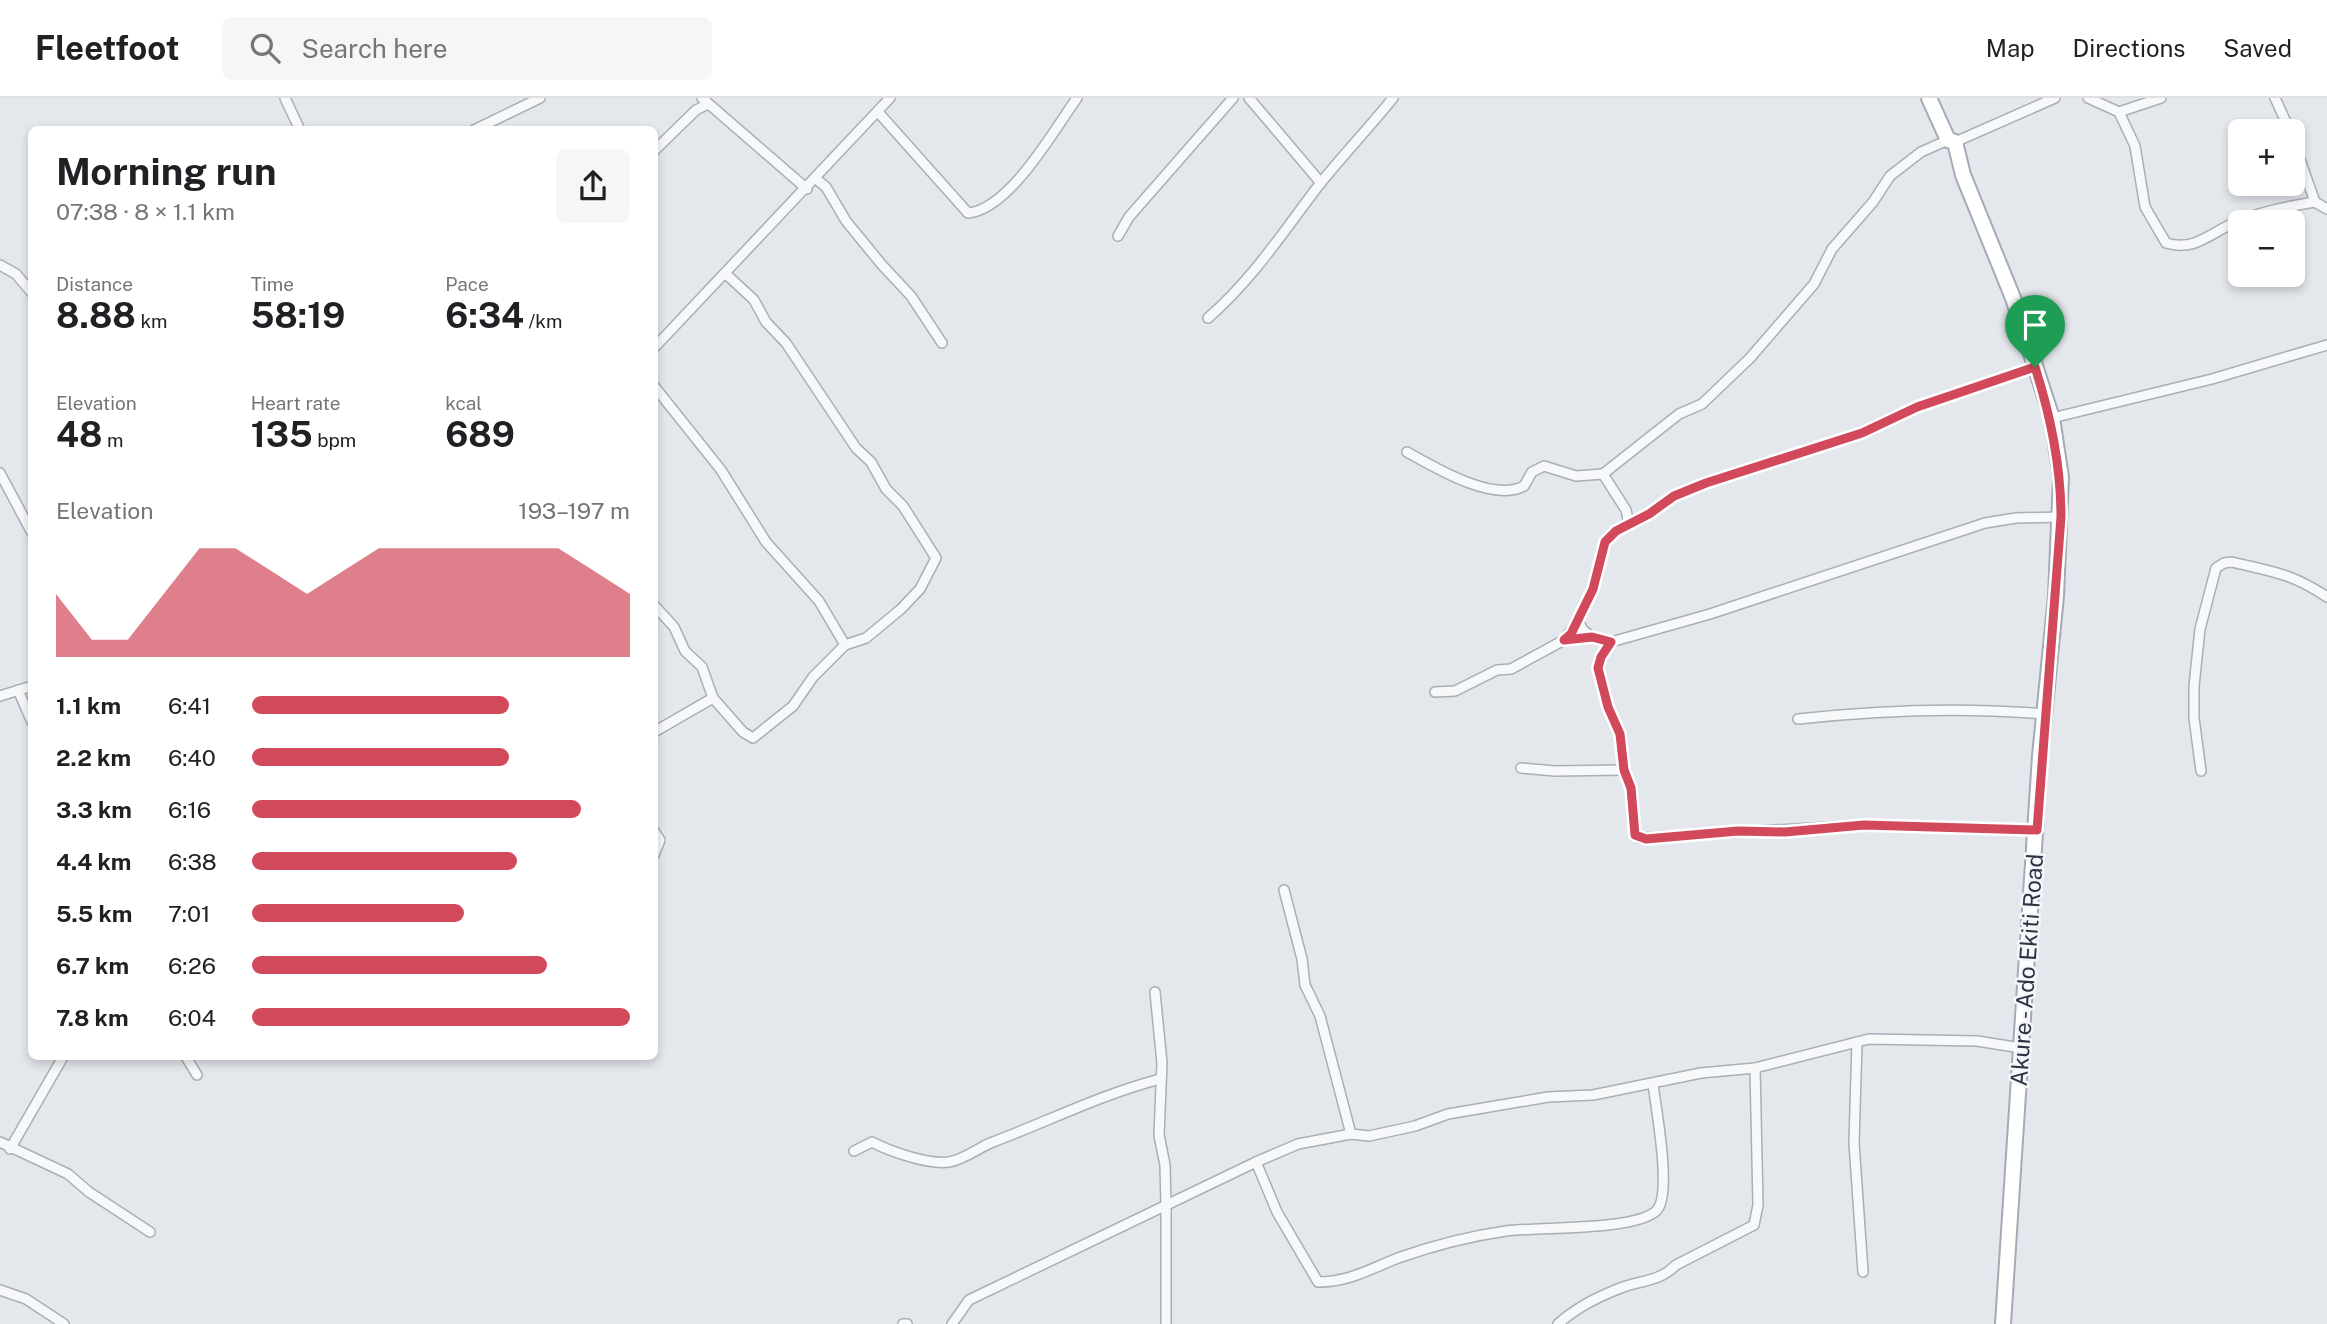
<!DOCTYPE html>
<html lang="en">
<head>
<meta charset="utf-8">
<style>
	body { margin:0; font-family:"Public Sans",sans-serif; background:#f6f6f6; color:#202124; height:100vh; display:flex; flex-direction:column; font-size:26px; white-space:nowrap }
	* { box-sizing:border-box; margin:0 }
	p { font-size:23px; color:#757577 }
	.icon { flex:none; width:38px; height:38px; fill:none; stroke:currentColor; stroke-width:2; stroke-linecap:round; stroke-linejoin:round }
	.map { position:relative; flex:1; overflow:hidden }
	.side { position:absolute; left:28px; top:28px; width:630px; height:934px; display:flex; flex-direction:column; background:#fff; border-radius:10px; box-shadow:0 4px 10px #0003 }
	.side>* { flex:none }
	.tools { position:absolute; left:2228px; top:21px; display:grid; gap:14px }
	.tools a { display:grid; place-items:center; width:77px; height:77px; border-radius:10px; background:#fff; box-shadow:0 4px 10px #0003; font-size:35px }
	.pin { position:absolute; display:grid; place-items:center; width:60px; height:60px; color:#fff; margin:-72px -30px; border-radius:50% 50% 50% 0; rotate:-45deg; box-shadow:0 0 7px #0007 }
	.pin .icon { rotate:45deg }
	.round { display:grid; place-items:center; flex:none; width:74px; height:74px; border-radius:10px; background:#f6f6f6 }
	.summary { display:flex; align-items:center; justify-content:space-between; height:119px; padding:0 28px }
	h1 { font-size:38px; font-weight:700; line-height:52px }
	.metrics { display:grid; grid-template-columns:repeat(3,1fr); gap:10px; height:119px; padding:7px 28px }
	.metrics div { display:grid; align-content:center }
	.metrics b { font-size:35px; font-weight:700 }
	.metrics small { font-size:19px; font-weight:400 }
	.metrics p { font-size:19px }
	.chart { height:196px; padding:14px 28px }
	.chart p { display:flex; justify-content:space-between }
	.chart svg { width:100%; height:126px; margin-top:7px; fill:#d1495b; opacity:.7 }
	ul { padding:0 28px; list-style:none; font-size:23px }
	li { display:grid; grid-template-columns:112px 84px 1fr; align-items:center; height:52px }
	li i { height:18px; border-radius:9px; background:#d1495b }
	header { display:flex; align-items:center; gap:42px; box-sizing:border-box; height:98px; padding:0 35px; background:#fff; border-bottom:2px solid #e0e0e0 }
	header strong { font-size:33px }
	nav { display:flex; gap:38px; margin-inline-start:auto; font-size:24px }
	.search { width:490px; height:63px; background:#f6f6f6; display:flex; align-items:center; gap:18px; box-sizing:border-box; padding:0 24px; border-radius:10px; color:#757577; font-size:26px }
	.map>svg:first-child { display:block }
	.lines { fill:none; stroke-linecap:round; stroke-linejoin:round }
	.minor-casing { stroke:#a9aeb7; stroke-width:12 }
	.primary-casing { stroke:#a3abb8; stroke-width:18 }
	.minor { stroke:#f7f8fa; stroke-width:9 }
	.primary { stroke:#fff; stroke-width:14 }
	.route-casing { stroke:#fff; stroke-width:14 }
	.route { stroke:#d1495b; stroke-width:9 }
	.labels { text-anchor:middle; stroke-width:5; stroke-linejoin:round; paint-order:stroke }
	.street-label { font-size:23px; fill:#2b3445; stroke:#f4f6f9 }
</style>
</head>
<body>
<header>
<strong>Fleetfoot</strong>
<div class="search"><svg class="icon" aria-label="search" viewBox="0 0 24 24"><circle cx="10" cy="10" r="6"/><path d="M15 15l6 6"/></svg>Search here</div>
<nav><a>Map</a><a>Directions</a><a>Saved</a></nav>
</header>
<div class="map">
<svg width="2327" height="1226" viewBox="0 0 2327 1226">
	<rect width="100%" height="100%" fill="#e4e7ec"/>
	<g class="lines">
		<g class="minor-casing">
			<g id="minor">
				<polyline points="285,0 300,32"/>
				<polyline points="702,0 807,91"/>
				<polyline points="1249,0 1321,85"/>
				<path d="M2088,0l31,14 16,34 10,61 21,36c30,9 45,-11 70,-21 25,-11 53,-16 79,-20"/>
				<polyline points="2275,0 2290,33"/>
				<path d="M878,14l90,101c42,-4 86,-83 109,-115"/>
				<polyline points="2119,14 2161,0"/>
				<polyline points="474,32 540,0"/>
				<polyline points="2292,39 2315,104 2327,111"/>
				<polyline points="1955,44 2055,0"/>
				<polyline points="654,53 696,12 708,6"/>
				<polyline points="816,81 826,89 846,123 882,167 911,198 942,245"/>
				<polyline points="1118,138 1129,119 1233,0"/>
				<polyline points="0,167 16,176 32,195"/>
				<path d="M1208,220c45,-39 75,-86 111,-133 24,-30 50,-57 74,-87"/>
				<polyline points="654,250 890,0"/>
				<polyline points="2035,269 1917,309 1862,335 1705,385 1674,398 1649,416 1616,433 1605,444 1593,491 1578,523 1583,532 1592,539 1611,544 1710,516 1985,425 2016,420 2061,419"/>
				<polyline points="654,288 721,372 766,444 819,503 845,547"/>
				<polyline points="2052,320 2212,281 2327,247"/>
				<path d="M1407,354c27,15 86,51 117,34l8,-14 12,-6 32,10 27,-2 23,36 3,14"/>
				<polyline points="0,375 32,435"/>
				<polyline points="1603,376 1679,316 1702,306 1750,260 1814,186 1832,151 1873,104 1890,78 1921,54 1948,42"/>
				<polyline points="654,507 674,529 685,553 702,569 713,600 743,634 753,640 793,608 813,579 845,547 866,540 901,511 920,491 936,460 903,408 886,391 871,364 856,350 786,245 766,224 754,202 726,176"/>
				<polyline points="1611,544 1601,559 1598,570 1608,609 1620,637 1624,672 1631,690 1635,737 1639,740 1864,727 2037,732"/>
				<polyline points="18,592 32,624"/>
				<polyline points="1435,594 1455,593 1497,572 1511,571 1564,542 1578,523"/>
				<polyline points="0,598 32,588"/>
				<path d="M1798,621c82,-9 164,-12 247,-5"/>
				<polyline points="654,634 713,600"/>
				<polyline points="1521,670 1555,673 1624,672"/>
				<path d="M2201,673l-7,-53v-32l6,-57 16,-61 8,-5 8,-1c41,10 59,11 95,35"/>
				<polyline points="654,733 660,742 654,757"/>
				<polyline points="1284,792 1302,861 1305,887 1320,918 1351,1036"/>
				<polyline points="1155,894 1162,965 1159,1037 1165,1067 1166,1106 1166,1226"/>
				<polyline points="1857,944 1854,1045 1863,1174"/>
				<polyline points="186,959 197,977"/>
				<polyline points="0,1044 68,1076 89,1094 150,1134"/>
				<polyline points="10,1051 63,959"/>
				<path d="M854,1053l18,-9c17,9 56,23 77,20 15,-2 30,-15 44,-20 58,-22 107,-47 167,-63"/>
				<path d="M1256,1064l21,50 41,70c31,0 52,-13 80,-24 34,-12 72,-22 108,-27 31,-4 132,0 151,-21 15,-17 -1,-101 -4,-126"/>
				<polyline points="0,1192 26,1201 64,1226"/>
				<polyline points="903,1226 907,1226"/>
				<polyline points="952,1226 969,1202 1256,1064 1298,1046 1351,1036 1369,1038 1415,1028 1448,1016 1548,999 1593,997 1701,975 1755,970 1869,941 1977,943 2021,950"/>
				<path d="M1558,1226c20,-18 43,-29 68,-38 20,-6 35,-6 50,-21l78,-40 4,-20 -3,-137"/>
			</g>
		</g>
		<g class="primary-casing">
			<polyline id="primary" points="1929,0 1948,42 1955,44 1963,77 2013,200 2052,320 2061,379 2056,498 2040,658 2003,1226"/>
		</g>
		<use href="#minor" class="minor"/>
		<use href="#primary" class="primary"/>
	</g>
	<g class="lines">
		<g class="route-casing">
			<path id="route" d="M2035,269c16,50 26,98 26,150l-24,313 -173,-5 -79,7 -47,-1 -92,8 -11,-4 -4,-47 -7,-18 -4,-36 -12,-27 -10,-39 3,-11 10,-15 -19,-5 -28,3 7,-6 22,-45 12,-47 11,-11 33,-17 25,-18 32,-13 156,-50 55,-26z"/>
		</g>
		<use href="#route" class="route"/>
	</g>
	<g class="labels">
		<g class="street-label">
			<text transform="translate(2027 872) rotate(-86)" y="8">Akure - Ado Ekiti Road</text>
		</g>
	</g>
</svg>
<div class="tools">
<a>+</a>
<a>−</a>
</div>
<div class="pin" style="left:2035px;top:269px;background:#1e9e55"><svg class="icon" aria-label="arrive" viewBox="0 0 24 24"><path d="M6 21V4h12l-3 4 3 4H6"/></svg></div>
<section class="side">
<div class="summary"><div><h1>Morning run</h1><p>07:38 · 8 × 1.1 km</p></div><a class="round"><svg class="icon" aria-label="share" viewBox="0 0 24 24"><path d="M12 15V3M7 8l5-5 5 5M5 13v7h14v-7"/></svg></a></div>
<div class="metrics">
<div><p>Distance</p><b>8.88<small> km</small></b></div>
<div><p>Time</p><b>58:19</b></div>
<div><p>Pace</p><b>6:34<small> /km</small></b></div>
</div>
<div class="metrics">
<div><p>Elevation</p><b>48<small> m</small></b></div>
<div><p>Heart rate</p><b>135<small> bpm</small></b></div>
<div><p>kcal</p><b>689</b></div>
</div>
<div class="chart"><p><span>Elevation</span>193–197 m</p>
<svg viewBox="0 0 160 44" preserveAspectRatio="none"><path d="M0 44V22L10 38L20 38L30 22L40 6L50 6L60 14L70 22L80 14L90 6L100 6L110 6L120 6L130 6L140 6L150 14L160 22V44z"/></svg>
</div>
<ul>
<li><b>1.1 km</b>6:41<i style="width:68%"></i></li>
<li><b>2.2 km</b>6:40<i style="width:68%"></i></li>
<li><b>3.3 km</b>6:16<i style="width:87%"></i></li>
<li><b>4.4 km</b>6:38<i style="width:70%"></i></li>
<li><b>5.5 km</b>7:01<i style="width:56%"></i></li>
<li><b>6.7 km</b>6:26<i style="width:78%"></i></li>
<li><b>7.8 km</b>6:04<i style="width:100%"></i></li>
</ul>
</section>
</div>
</body>
</html>
